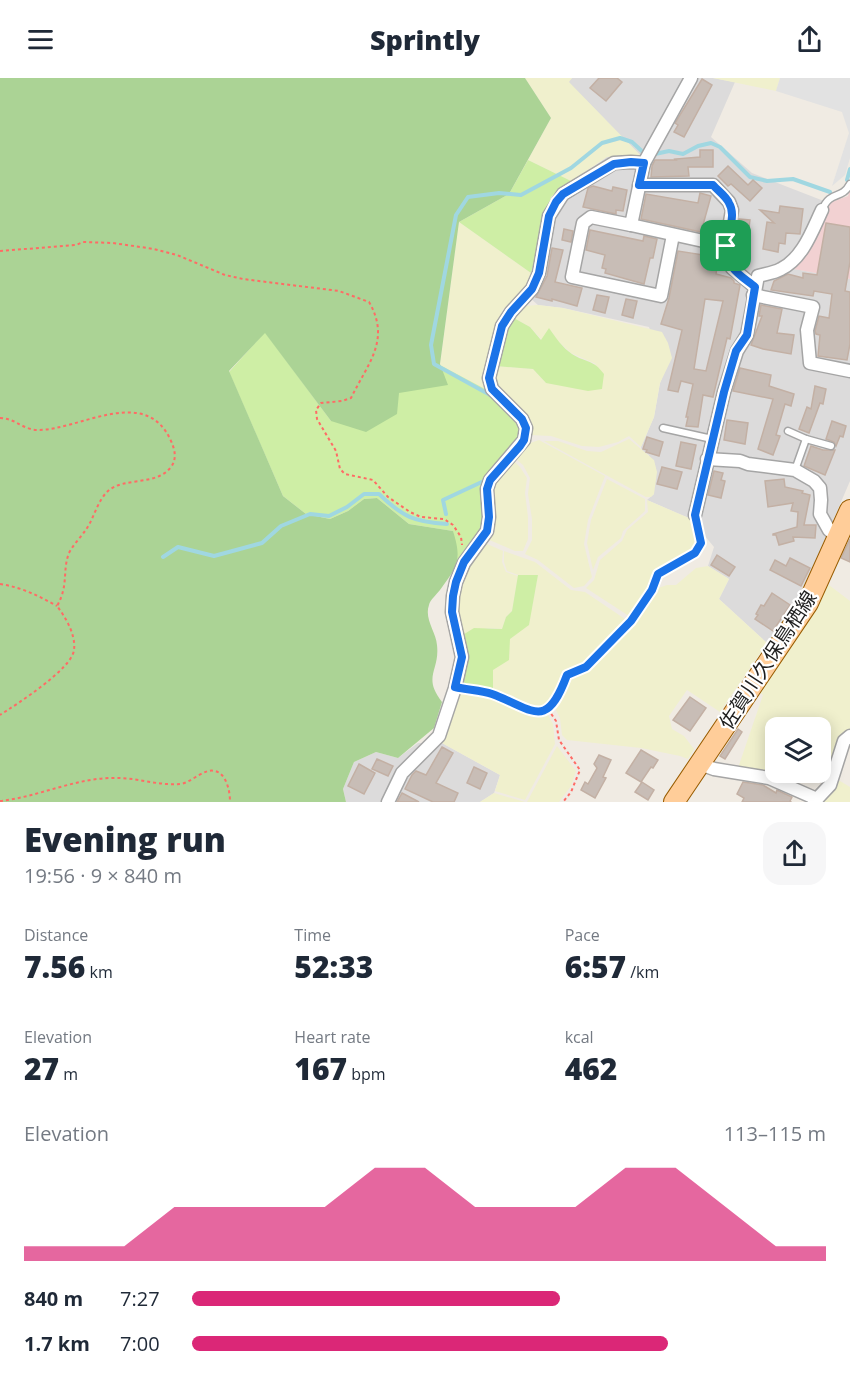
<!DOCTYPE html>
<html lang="en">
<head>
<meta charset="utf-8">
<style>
	body { margin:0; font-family:"Open Sans","Noto Sans JP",sans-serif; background:#f6f6f7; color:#1f2937; height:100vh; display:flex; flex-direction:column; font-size:22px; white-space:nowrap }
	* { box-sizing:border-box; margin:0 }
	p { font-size:20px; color:#747a83 }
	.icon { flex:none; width:33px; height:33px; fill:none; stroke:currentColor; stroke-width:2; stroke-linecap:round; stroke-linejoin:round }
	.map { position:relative; height:724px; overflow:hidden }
	.panel { display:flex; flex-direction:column; background:#fff; flex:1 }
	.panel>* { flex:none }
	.fabs { position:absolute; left:765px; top:639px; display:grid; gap:12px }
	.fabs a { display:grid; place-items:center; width:66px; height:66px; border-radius:12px; background:#fff; box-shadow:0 3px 15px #0003; font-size:30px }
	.pin { position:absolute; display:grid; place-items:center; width:51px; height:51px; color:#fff; margin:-26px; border-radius:12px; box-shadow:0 3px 9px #0006 }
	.round { display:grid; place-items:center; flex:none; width:63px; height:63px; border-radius:18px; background:#f6f6f7 }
	.overview { display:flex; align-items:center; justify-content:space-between; height:102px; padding:0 24px }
	h1 { font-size:33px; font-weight:800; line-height:45px }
	.stats { display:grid; grid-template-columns:repeat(3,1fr); gap:9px; height:102px; padding:6px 24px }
	.stats div { display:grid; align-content:center }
	.stats b { font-size:30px; font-weight:800 }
	.stats small { font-size:16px; font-weight:400 }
	.stats p { font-size:16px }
	.chart { height:168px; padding:12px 24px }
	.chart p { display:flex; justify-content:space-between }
	.chart svg { width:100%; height:108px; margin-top:6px; fill:#db2777; opacity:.7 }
	ul { padding:0 24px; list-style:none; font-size:20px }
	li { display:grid; grid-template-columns:96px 72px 1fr; align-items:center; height:45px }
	li i { height:15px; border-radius:8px; background:#db2777 }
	header { display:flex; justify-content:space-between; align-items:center; height:78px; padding:0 24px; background:#fff; font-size:27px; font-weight:800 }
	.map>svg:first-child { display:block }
	.residential { fill:#dcdbdb }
	.commercial { fill:#f2d1d2 }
	.farmland { fill:#f0f0cd }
	.grass { fill:#ceeea5 }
	.forest { fill:#abd395 }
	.parking { fill:#e2e2e2 }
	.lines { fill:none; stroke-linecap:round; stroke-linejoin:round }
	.stream { stroke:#a0d7e1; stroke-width:4 }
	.building { fill:#c8bdb6; stroke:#c3b0a4; stroke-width:1.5; fill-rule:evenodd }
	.service-casing { stroke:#a5a5a5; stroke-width:9 }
	.minor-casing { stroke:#a5a5a5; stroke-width:15 }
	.primary-casing { stroke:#985c00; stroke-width:22 }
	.path { stroke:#ff6b65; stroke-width:2; stroke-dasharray:3 3; stroke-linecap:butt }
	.service { stroke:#fff; stroke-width:6 }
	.minor { stroke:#fff; stroke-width:12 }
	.primary { stroke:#ffcd99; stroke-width:20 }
	.route-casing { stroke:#fff; stroke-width:12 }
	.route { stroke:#1a73e8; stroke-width:8 }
	.labels { text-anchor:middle; stroke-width:4.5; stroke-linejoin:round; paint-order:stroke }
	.street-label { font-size:20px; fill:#1e1e1e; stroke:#fff }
</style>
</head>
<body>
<header><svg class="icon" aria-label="menu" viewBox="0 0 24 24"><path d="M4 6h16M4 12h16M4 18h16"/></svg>Sprintly<svg class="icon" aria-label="share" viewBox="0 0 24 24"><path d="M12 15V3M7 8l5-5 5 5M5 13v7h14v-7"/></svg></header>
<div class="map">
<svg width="850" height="724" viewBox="0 0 850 724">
	<rect width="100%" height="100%" fill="#f0ebe3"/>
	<g class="residential">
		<polygon points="572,0 713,0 735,4 711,59 752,95 829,125 806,174 789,190 850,201 850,403 814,487 794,526 767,565 719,521 729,501 708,488 714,469 691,441 647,422 654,416 649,377 642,373 641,369 654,339 660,305 664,295 649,249 563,230 538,227 523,214 531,195 551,119 607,79 640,77 568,4"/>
		<polygon points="418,665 442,665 500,697 494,715 480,724 346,724 343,711 354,684 376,674 398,680"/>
	</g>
	<polygon class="commercial" points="850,111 850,201 788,190 806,174 829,125 848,118"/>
	<g class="farmland">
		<polygon points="525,0 572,0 569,4 640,77 607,79 571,103 528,82 551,40"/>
		<polygon points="713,0 780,0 776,13"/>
		<polygon points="459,144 531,195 523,214 503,231 482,297 487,312 440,287"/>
		<polygon points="538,227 563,230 662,254 668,265 672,280 660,305 654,339 641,369 629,358 618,364 599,369 582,368 551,358 530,357 494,304 495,288 533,291 546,305 596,286 571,275 559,264 549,251 542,262 530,249 512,239 524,228"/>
		<polygon points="629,361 654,382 657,394 654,416 651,419 646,419 544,363 558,363 587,373 601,374"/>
		<polygon points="539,362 605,398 588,442 584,466 592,499 584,508 574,510 538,482 525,476 532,462 532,441 528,416 530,400 523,387 515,380 530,365"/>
		<polygon points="513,382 520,389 527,400 525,415 528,439 528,461 523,473 515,473 487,461 490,420 494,403"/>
		<polygon points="607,401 645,421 645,433 623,453 621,460 598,479 593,492 587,465 591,442"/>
		<polygon points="647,422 691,441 698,463 692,472 654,494 651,506 629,538 586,510 594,502 600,482 622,463 627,452 648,434"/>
		<polygon points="485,465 503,473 502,484 506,494 518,498 512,533 506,539 502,551 488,550 461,558 456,532 464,491"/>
		<polygon points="504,473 535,484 571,512 585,514 625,541 592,577 581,586 565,593 561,599 557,613 544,627 533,631 493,615 493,592 510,561 532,529 538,497 518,497 507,493 504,484"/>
		<polygon points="708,488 729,501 719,521 767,565 720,634 687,612 669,638 672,651 684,658 694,671 688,681 680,678 641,670 567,662 562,657 560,640 555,630 566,614 570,603 601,579 627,551 658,510 667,507 676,507 696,490"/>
		<polygon points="825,504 850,523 850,652 833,688 821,682 820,650 776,650 776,694 783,695 781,699 738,690 763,617 758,613"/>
		<polygon points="459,614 492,621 523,636 547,635 553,646 555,666 525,722 495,713 500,697 442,665"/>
		<polygon points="557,668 576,693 571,708 559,724 527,724"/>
		<polygon points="837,703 840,703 850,709 850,724 820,724 833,712"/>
		<polygon points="494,715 525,724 480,724"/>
	</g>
	<g class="grass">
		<polygon points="528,82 571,103 551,119 531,195 459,144 509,116"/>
		<path d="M512,239l18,10 11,13 8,-12c7,10 13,19 23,26 14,9 21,5 32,20l-2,15 -14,2 -42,-8 -13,-14 -38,-3z"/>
		<polygon points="265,254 331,343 399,315 440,287 487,312 519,347 518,361 482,404 484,446 456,491 453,453 409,446 377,420 364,421 348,433 330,441 306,436 283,418 229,294"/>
		<polygon points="518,497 538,497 529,547 510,561 509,582 493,592 493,615 460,607 461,558 474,550 502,551 506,539 512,533"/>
	</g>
	<path class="forest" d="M0,0h525l26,40 -42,76 -50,28 -19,142 8,21 -49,8 -2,21 -31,18 -35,-11 -66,-88 -36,38 54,125 23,18 24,5 18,-8 16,-12 13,-1 32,26 44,7c9,29 5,35 -13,59 -3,4 -10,10 -11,15 -5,14 7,27 8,40 3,26 -15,31 5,57l-8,26 -36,30 -22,-6 -22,10 -11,27 3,13h-346z"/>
	<polygon class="parking" points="780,0 850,0 850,80 845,97 832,108 849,55 842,34 776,13"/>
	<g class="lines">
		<g class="stream">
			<polyline points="655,76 669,73 683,76 698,68 711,65 720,69 750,99 767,103 793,101 830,114"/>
			<polyline points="847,102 850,91"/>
			<polyline points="492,318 434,286 431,267 456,137 468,119 499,115 521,117 571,90 602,65 620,60 632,64 645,76"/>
			<polyline points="446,436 443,422 486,402"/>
			<path d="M163,479l15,-10 36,9 48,-13 19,-17 29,-12 19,2 18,-9 17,-13h15c24,23 35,28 68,30"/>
		</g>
	</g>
	<g class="building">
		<polygon points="599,0 617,0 622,4 606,23 590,10"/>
		<polygon points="702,1 712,7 684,59 674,54 678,47 675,45"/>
		<polygon points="700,72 713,72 713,89 688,89 689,98 651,99 652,88 655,82 676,82 675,81 700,79"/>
		<polygon points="728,88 748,107 753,102 762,110 750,123 731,106 728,108 718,98"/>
		<polygon points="593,108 612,113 613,109 627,112 623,133 616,132 616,136 583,129 588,110"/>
		<polygon points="700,115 711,118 701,154 641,141 646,116 698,125"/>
		<polygon points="780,128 803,131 800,156 786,155 785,166 779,165 778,174 763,171 767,144 774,145 760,132 779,135"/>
		<polygon points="739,141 750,142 746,170 734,168"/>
		<polygon points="826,145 850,149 850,184 845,213 850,214 850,266 847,282 818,278 820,257 816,256 815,253 819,238 829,240 832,216 814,213 813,218 771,212 774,203 788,196 803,200 803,195 817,197"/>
		<polygon points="564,151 573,153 571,164 562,162"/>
		<polygon points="590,152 643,163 644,158 657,161 653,180 650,180 644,206 605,195 606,191 602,190 605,177 586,172"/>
		<polygon points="552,170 563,172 555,204 582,210 577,228 552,221 552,223 536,219 547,198"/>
		<path d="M704,172l15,3 -3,21 15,4 3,3v2l6,2 -10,54 -3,-1 -14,59 -10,-2 -5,32 -12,-1 2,-9h-2l7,-33 -12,-3 -3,11 -10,-2 14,-60 -21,-6 8,-26 9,-47 25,4zM705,221l18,2 -17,70 -12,-2z"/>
		<polygon points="597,217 609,219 605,235 593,232"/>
		<polygon points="626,221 637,223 633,240 622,237"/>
		<polygon points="761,227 782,231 777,255 794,257 791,276 763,271 751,267 762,238 759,238"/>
		<polygon points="740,290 771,297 769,308 794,316 791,328 785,326 776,357 780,358 773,377 758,371 773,321 733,313"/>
		<polygon points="815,308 826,311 823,326 820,325 809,355 799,351 807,329 811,331"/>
		<polygon points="727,342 748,345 745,366 724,362"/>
		<polygon points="832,343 846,348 843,359 840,358 836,368 834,364 826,361"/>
		<polygon points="647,359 663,364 659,378 646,374 647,372 643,371"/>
		<polygon points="681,364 696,367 691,391 676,388"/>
		<polygon points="811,368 823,372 835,372 825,397 804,388"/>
		<polygon points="662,389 682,394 677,411 657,406"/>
		<polygon points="714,393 723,395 721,402 725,403 721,420 708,417"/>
		<polygon points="784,401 785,409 803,413 802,415 810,417 804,447 816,447 815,460 793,459 794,463 779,467 776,457 773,457 773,456 797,449 798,434 791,433 793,425 768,429 765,403"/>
		<polygon points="850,461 850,484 841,480"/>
		<polygon points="717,477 735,489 729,498 711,487"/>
		<polygon points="790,480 810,490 801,508 770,492 775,482 786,488"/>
		<polygon points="772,515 790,527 773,553 755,541 758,537 756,536 761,527 764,528"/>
		<polygon points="690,619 706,630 690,653 673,642"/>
		<polygon points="738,651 742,654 725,681 720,678"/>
		<polygon points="442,669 453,675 436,705 458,715 454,724 433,724 405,711 412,697 416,693 426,697"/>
		<polygon points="641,672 658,682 653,690 651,689 641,704 626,695"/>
		<polygon points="599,677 611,682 603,699 606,700 595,720 581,712 585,704 588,706 597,690 594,686"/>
		<polygon points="377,681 393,688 388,698 372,691"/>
		<polygon points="359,686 375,695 364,716 348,708"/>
		<polygon points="820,686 827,689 820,705"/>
		<polygon points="474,689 487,695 480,711 467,705"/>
		<polygon points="786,694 804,694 799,704 785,698"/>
		<polygon points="642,704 654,712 648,722 635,714"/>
		<polygon points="743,704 763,707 776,715 777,712 792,719 790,723 791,724 742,724 744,720 737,716"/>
		<polygon points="402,715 419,724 397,724"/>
	</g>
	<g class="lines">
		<g class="service-casing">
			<g id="service">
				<path d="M822,132c9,-21 19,-9 28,-26"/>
				<polyline points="663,350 712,361"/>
				<polyline points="788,353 806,361 831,368"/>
				<polyline points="795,392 806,361"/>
			</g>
		</g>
		<g class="minor-casing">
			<g id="minor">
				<polyline points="644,85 631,147 591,139 583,145 572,199 661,218 673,157"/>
				<polyline points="631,147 726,168 732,132 729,124 713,107 639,107"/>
				<polyline points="726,168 732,190 755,209"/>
				<polyline points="753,217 813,229 807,252 810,285 850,293"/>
				<polyline points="707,381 740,383 748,386 795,392 814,403 820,410 821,422 820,436 829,452 838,460"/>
				<path d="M695,437l29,-123 13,-41 10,-16 11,-59c7,-2 16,-3 23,-7 22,-11 31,-38 41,-59"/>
				<polyline points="700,686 714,691 769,700 817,721"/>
				<polyline points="388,724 402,695 439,658 455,610 462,579 452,534 453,518 456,504 464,485 487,453 489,439 487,411 490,402 524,362 526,350 522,341 492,311 489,300 502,248 511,234 532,211 539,195 549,138 563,116 614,85 631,84 644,85 691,0"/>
				<polyline points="814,724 830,707 844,663 850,658"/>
			</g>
		</g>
		<g class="primary-casing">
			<polyline id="primary" points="674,724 808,525 850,432"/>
		</g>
		<g class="path">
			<path d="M0,173l76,-6 7,-3 30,1 41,6 23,6 48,20 18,4 96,12 30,11c22,38 -1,61 -18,96l-9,3 -21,2 -5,7 1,9 19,32 4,18 5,5 28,6 15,17 22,15 11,5 23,2 9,6 8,12 1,8"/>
			<path d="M0,340c15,0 23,12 38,12 42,0 108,-46 133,11 4,9 6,18 0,26 -14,19 -48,10 -63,24 -11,10 -14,28 -23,40 -5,7 -12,14 -16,22 -7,18 0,32 -12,53 9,12 19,29 17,44 -2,19 -57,54 -74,65"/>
			<path d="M0,506c21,3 39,12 57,22"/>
			<path d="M467,612c7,1 16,1 23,4 43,12 54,40 77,-19l19,-8 45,-46 21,-31 6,-16 37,-21 6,-10 -4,-17"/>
			<polyline points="548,631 556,643 559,662 580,692 571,714 563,724"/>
			<path d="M0,723c38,-4 75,-23 113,-23 23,-1 44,8 68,6 11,-2 23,-16 34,-13 12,3 15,21 15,31"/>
		</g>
		<use href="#service" class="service"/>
		<use href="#minor" class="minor"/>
		<use href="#primary" class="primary"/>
	</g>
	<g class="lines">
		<g class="route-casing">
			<path id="route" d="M631,84l13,1 -5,22h74c5,6 13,11 16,18 11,18 -13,44 4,65 5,7 15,13 22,19l-8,48 -11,16 -12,41 -29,123 6,28 -6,10 -37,21 -6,16 -21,31 -45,46 -19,8c-21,56 -32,35 -75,19 -11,-4 -25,-4 -37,-7l7,-30 -10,-45 1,-16 3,-14 8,-20 23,-31 2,-14 -2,-28 3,-9 30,-34 4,-6 2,-12 -4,-9 -30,-30 -3,-11 13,-52 9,-14 21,-23 7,-16 10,-57 7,-14 7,-8 51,-30z"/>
		</g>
		<use href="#route" class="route"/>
	</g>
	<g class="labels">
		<g class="street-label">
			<text transform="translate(768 582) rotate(-57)" y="7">佐賀川久保鳥栖線</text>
		</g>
	</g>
</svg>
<div class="fabs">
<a><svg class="icon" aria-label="layers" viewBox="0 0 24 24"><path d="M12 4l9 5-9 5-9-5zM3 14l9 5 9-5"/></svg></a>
</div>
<div class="pin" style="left:726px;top:168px;background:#1e9e55"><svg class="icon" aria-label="arrive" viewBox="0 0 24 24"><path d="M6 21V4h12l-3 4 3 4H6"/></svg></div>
</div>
<section class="panel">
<div class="overview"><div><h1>Evening run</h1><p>19:56 · 9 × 840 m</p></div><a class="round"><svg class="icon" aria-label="share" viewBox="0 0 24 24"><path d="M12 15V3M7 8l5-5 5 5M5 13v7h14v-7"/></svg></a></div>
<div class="stats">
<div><p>Distance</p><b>7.56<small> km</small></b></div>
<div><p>Time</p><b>52:33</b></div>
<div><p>Pace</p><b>6:57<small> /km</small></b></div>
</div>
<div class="stats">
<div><p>Elevation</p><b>27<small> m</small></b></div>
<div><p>Heart rate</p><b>167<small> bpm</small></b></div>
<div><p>kcal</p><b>462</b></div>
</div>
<div class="chart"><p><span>Elevation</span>113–115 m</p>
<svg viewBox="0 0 160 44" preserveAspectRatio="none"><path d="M0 44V38L10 38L20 38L30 22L40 22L50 22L60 22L70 6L80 6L90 22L100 22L110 22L120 6L130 6L140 22L150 38L160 38V44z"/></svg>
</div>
<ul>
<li><b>840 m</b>7:27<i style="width:58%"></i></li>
<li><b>1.7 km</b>7:00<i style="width:75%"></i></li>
</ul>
</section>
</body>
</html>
